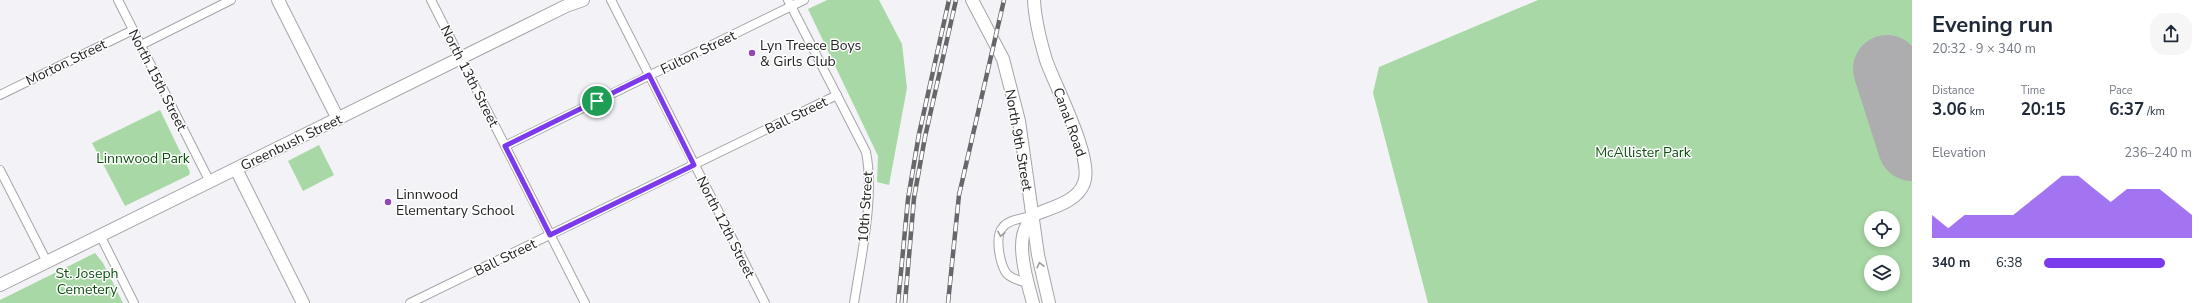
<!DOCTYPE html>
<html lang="en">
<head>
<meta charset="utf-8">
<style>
	body { margin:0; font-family:"Nunito Sans",sans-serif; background:#f6f6f7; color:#1f2937; height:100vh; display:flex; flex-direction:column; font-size:15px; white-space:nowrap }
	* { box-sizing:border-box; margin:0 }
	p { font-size:13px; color:#747a83 }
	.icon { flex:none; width:22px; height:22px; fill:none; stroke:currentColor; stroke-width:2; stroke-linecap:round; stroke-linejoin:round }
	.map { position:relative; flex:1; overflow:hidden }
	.drawer { display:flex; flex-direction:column; background:#fff; width:300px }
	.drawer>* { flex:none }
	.fabs { position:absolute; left:1864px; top:211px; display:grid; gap:8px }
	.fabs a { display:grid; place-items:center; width:36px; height:36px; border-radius:50%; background:#fff; box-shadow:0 2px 6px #0003; font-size:20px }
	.pin { position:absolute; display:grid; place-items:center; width:34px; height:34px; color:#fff; margin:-17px; border:2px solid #fff; border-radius:50%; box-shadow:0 1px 4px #0007 }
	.round { display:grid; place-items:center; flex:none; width:42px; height:42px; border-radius:16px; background:#f6f6f7 }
	.overview { display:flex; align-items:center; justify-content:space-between; height:68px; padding:0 20px }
	h1 { font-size:22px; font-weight:700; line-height:30px }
	.stats { display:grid; grid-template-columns:repeat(3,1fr); gap:6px; height:68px; padding:4px 20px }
	.stats div { display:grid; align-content:center }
	.stats b { font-size:17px; font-weight:700 }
	.stats small { font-size:11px; font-weight:400 }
	.stats p { font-size:11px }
	.chart { height:112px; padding:8px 20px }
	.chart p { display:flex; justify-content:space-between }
	.chart svg { width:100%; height:72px; margin-top:4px; fill:#7c3aed; opacity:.7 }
	ul { padding:0 20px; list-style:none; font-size:13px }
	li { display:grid; grid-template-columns:64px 48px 1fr; align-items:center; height:30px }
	li i { height:10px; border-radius:5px; background:#7c3aed }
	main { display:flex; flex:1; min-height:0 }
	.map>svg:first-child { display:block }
	.green { fill:#a8d8a5; fill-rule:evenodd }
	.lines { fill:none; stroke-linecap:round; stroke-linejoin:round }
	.runway { stroke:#adadb0; stroke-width:68 }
	.street-casing { stroke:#a5a5a9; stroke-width:10 }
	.secondary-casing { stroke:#a5a5a9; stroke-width:14 }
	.street { stroke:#fff; stroke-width:8 }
	.secondary { stroke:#fff; stroke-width:12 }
	.rail-casing { stroke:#67676a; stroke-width:4.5 }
	.rail { stroke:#fff; stroke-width:3; stroke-dasharray:9; stroke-linecap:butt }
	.oneway { stroke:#9b9b9c }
	.route-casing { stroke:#fff; stroke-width:8 }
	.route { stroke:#7c3aed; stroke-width:5 }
	.poi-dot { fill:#9246b8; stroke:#fff; stroke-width:1.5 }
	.labels { text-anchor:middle; stroke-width:3; stroke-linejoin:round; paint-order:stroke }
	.poi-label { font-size:14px; fill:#212123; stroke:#fff; text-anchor:start }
	.street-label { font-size:14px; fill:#212123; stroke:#fff }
	.park-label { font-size:14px; fill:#0c510f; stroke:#fff }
</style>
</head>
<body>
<main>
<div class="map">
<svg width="1912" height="303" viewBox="0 0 1912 303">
	<rect width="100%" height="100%" fill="#f3f3f7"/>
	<g class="green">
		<polygon points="827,0 879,0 902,44 907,88 889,185 877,182 878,156 808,9"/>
		<path d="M1538,0h374v303h-484l-55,-210 6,-26zM1871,218h22v22h-22zM1871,262h22v22h-22z"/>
		<polygon points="160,110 190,172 189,175 125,206 92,143"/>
		<polygon points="319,145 334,175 303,191 288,161"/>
		<polygon points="95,253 103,263 123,303 0,303 0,300"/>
	</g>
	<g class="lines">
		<polyline class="runway" points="1887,69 1912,147"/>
		<g class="street-casing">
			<g id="street">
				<polyline points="118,0 210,182"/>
				<polyline points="431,0 585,303"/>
				<polyline points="611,0 765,303"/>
				<path d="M788,0l78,152c9,45 -5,105 -12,151"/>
				<polyline points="141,45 231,0"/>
				<polyline points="0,95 133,30"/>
				<polyline points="505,146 804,0"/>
				<polyline points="0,170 47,262"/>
				<polyline points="100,235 134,303"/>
				<path d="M1027,283c-6,-2 -15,-4 -20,-9 -7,-9 -13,-38 -4,-47 5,-7 20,-9 28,-11"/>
				<polyline points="410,303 837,95"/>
			</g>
		</g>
		<g class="secondary-casing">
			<g id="secondary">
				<polyline points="278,0 338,119"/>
				<polyline points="972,0 1003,59 1019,121 1038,255 1049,303"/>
				<polyline points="236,169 303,303"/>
				<path d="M1031,216c18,-8 46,-13 53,-33 10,-24 -29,-97 -38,-123 -6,-20 -11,-40 -12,-60"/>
				<path d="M1031,216c-2,6 -7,13 -8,20 -4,18 5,49 10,67"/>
				<polyline points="0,285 566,6 583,0"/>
			</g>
		</g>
		<use href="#street" class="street"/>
		<use href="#secondary" class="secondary"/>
		<g class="rail-casing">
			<g id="rail">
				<polyline points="898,303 908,199 919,134 949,0"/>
				<polyline points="905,303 914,198 925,137 956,0"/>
				<polyline points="948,303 959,195 1004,0"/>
			</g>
		</g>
		<use href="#rail" class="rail"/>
	</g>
	<defs><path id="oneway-chevron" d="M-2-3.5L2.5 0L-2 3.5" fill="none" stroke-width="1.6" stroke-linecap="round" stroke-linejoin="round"/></defs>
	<g class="oneway">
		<use href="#oneway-chevron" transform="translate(1001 234) rotate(101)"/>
		<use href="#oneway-chevron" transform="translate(1040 265) rotate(-103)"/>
	</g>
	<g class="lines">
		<g class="route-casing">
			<polygon id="route" points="649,75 694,165 550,235 505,146"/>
		</g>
		<use href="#route" class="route"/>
	</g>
	<g class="poi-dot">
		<circle cx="752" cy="53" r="4"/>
		<circle cx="388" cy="202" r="4"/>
	</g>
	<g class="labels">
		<g class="poi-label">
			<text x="760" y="50">Lyn Treece Boys<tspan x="760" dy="16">&amp; Girls Club</tspan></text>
			<text x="396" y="199">Linnwood<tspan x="396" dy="16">Elementary School</tspan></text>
		</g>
		<g class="street-label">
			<text transform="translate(698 52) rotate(-26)" y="5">Fulton Street</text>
			<text transform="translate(66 62) rotate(-26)" y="5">Morton Street</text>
			<text transform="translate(470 76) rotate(63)" y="5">North 13th Street</text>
			<text transform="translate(158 80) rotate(63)" y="5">North 15th Street</text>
			<text transform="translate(796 115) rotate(-26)" y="5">Ball Street</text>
			<text transform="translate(1070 122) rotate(70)" y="5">Canal Road</text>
			<text transform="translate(1019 140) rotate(80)" y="5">North 9th Street</text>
			<text transform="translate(291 142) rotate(-26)" y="5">Greenbush Street</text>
			<text transform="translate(865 207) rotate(-86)" y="5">10th Street</text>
			<text transform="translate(726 227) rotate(63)" y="5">North 12th Street</text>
			<text transform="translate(505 257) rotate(-26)" y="5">Ball Street</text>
		</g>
		<g class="park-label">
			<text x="1643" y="157">McAllister Park</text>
			<text x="143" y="163">Linnwood Park</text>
			<text x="87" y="278">St. Joseph<tspan x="87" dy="16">Cemetery</tspan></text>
		</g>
	</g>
</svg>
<div class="fabs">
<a><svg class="icon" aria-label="locate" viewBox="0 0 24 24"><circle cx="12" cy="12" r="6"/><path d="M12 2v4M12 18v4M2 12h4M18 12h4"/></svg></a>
<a><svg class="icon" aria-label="layers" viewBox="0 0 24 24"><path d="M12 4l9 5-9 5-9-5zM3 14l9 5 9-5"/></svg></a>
</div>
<div class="pin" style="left:597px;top:101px;background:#1e9e55"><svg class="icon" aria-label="arrive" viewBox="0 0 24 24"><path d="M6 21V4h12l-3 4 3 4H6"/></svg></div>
</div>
<section class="drawer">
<div class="overview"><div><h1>Evening run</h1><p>20:32 · 9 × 340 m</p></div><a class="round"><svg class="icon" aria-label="share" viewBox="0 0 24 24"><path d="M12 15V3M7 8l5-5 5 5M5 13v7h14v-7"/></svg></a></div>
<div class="stats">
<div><p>Distance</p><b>3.06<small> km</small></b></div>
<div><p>Time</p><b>20:15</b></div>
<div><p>Pace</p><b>6:37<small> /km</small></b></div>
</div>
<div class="chart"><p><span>Elevation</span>236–240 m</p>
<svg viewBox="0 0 160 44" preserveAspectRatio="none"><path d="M0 44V30L10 38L20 30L30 30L40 30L50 30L60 22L70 14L80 6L90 6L100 14L110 22L120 14L130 14L140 14L150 22L160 30V44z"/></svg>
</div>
<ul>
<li><b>340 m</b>6:38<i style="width:82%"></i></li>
</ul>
</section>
</main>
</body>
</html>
